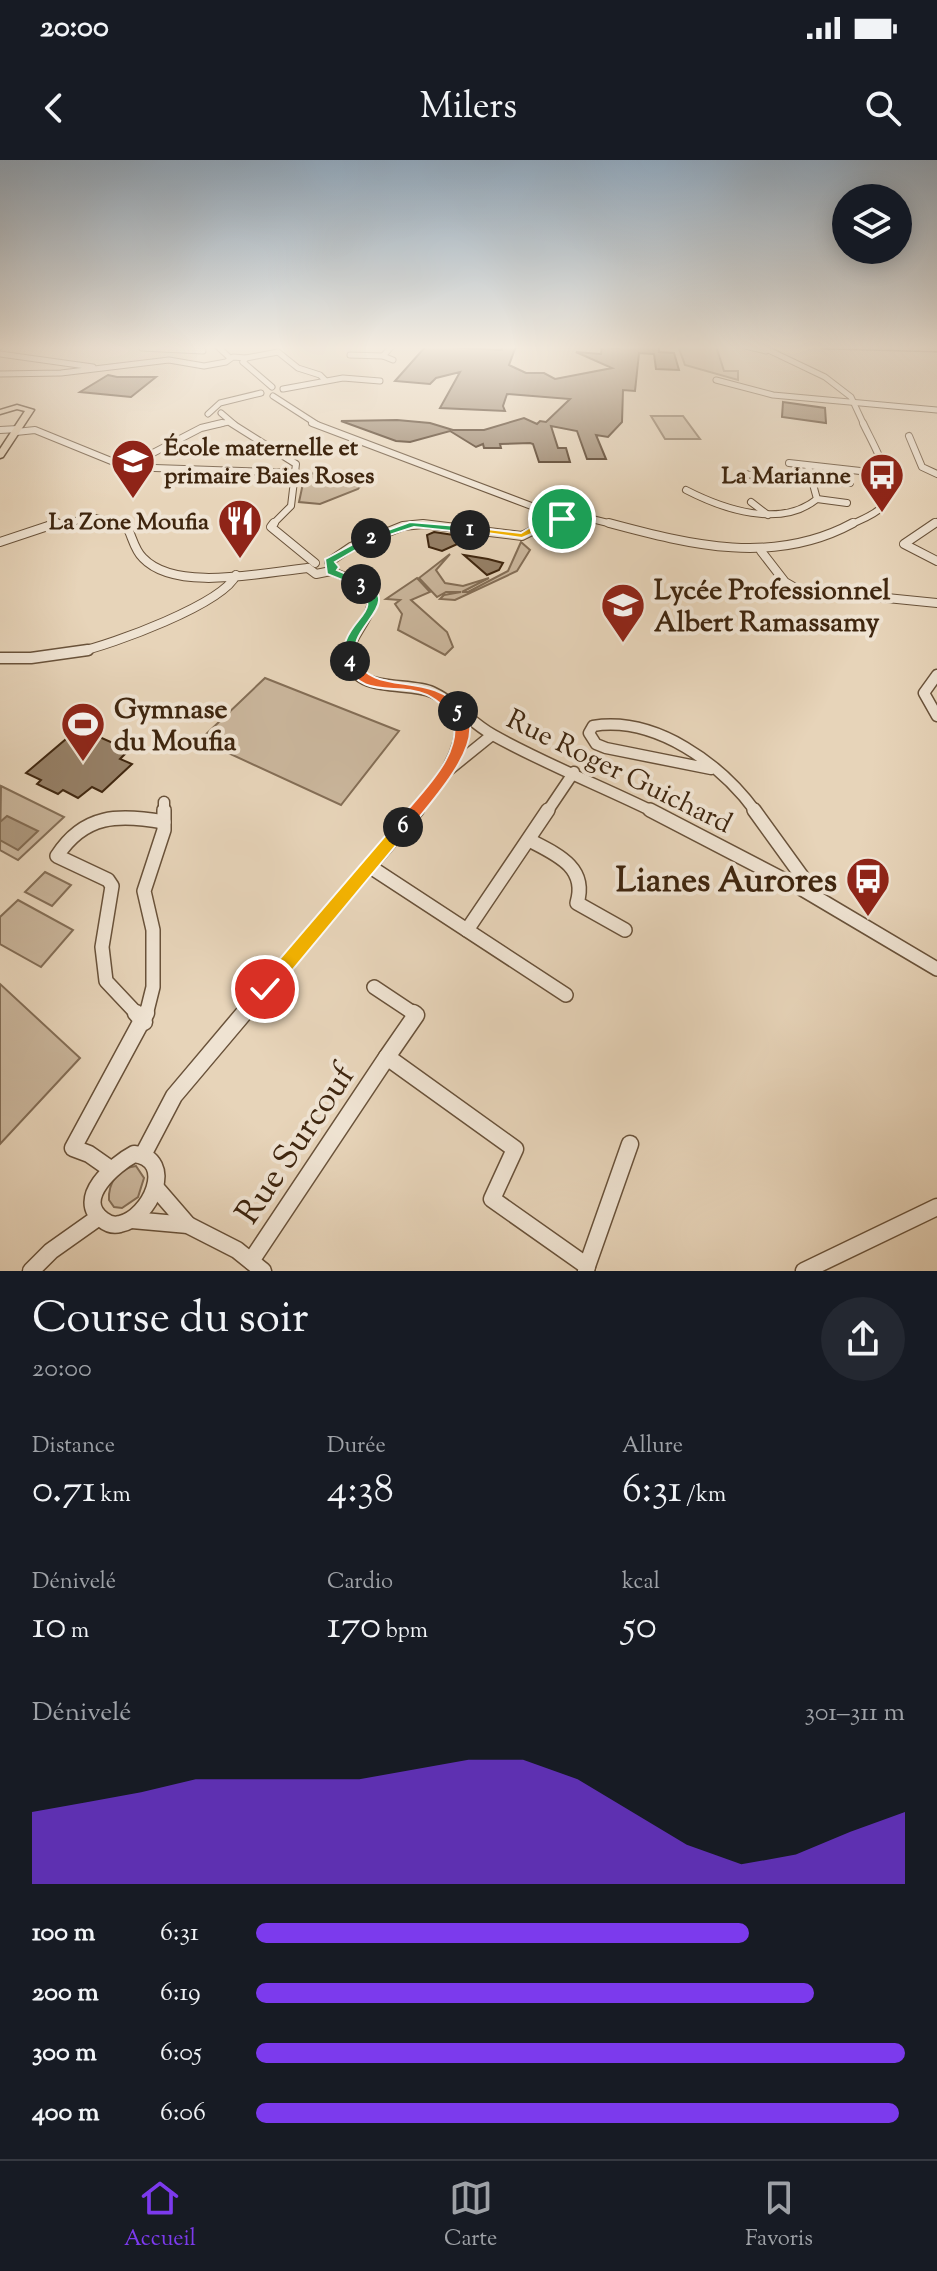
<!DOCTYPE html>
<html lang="fr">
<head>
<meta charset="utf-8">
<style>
	body { margin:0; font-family:"Sorts Mill Goudy",serif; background:#242831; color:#f1f3f6; height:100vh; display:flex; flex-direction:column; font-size:30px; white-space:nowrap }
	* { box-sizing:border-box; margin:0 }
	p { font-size:26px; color:#9ea1a6 }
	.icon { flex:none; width:44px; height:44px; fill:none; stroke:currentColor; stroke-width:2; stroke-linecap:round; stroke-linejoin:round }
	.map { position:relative; height:1111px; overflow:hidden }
	.panel { display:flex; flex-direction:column; background:#171b24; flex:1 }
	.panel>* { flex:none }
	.fabs { position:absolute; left:832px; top:24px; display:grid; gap:16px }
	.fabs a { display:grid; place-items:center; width:80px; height:80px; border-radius:50%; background:#171b24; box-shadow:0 4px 20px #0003; font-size:40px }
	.pin { position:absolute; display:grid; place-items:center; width:68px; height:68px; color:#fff; margin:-34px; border:4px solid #fff; border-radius:50%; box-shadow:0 2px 8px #0007 }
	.km { position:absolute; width:40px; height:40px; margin:-20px; border-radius:50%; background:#222; color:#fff; font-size:22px; line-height:40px; text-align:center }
	.round { display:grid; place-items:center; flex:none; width:84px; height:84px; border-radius:42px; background:#242831 }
	.head { display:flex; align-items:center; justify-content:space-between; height:136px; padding:0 32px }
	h1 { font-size:44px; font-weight:600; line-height:60px }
	.stats { display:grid; grid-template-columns:repeat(3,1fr); gap:12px; height:136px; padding:8px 32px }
	.stats div { display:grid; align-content:center }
	.stats b { font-size:40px; font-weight:600 }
	.stats small { font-size:22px; font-weight:400 }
	.stats p { font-size:22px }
	.chart { height:224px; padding:16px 32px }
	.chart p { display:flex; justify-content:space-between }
	.chart svg { width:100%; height:144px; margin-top:8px; fill:#7c3aed; opacity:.7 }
	ul { padding:0 32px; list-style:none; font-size:26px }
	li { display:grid; grid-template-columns:128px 96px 1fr; align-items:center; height:60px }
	li i { height:20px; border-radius:10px; background:#7c3aed }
	.status { display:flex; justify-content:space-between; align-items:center; height:56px; padding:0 40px; background:#171b24; direction:ltr }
	.status svg { height:22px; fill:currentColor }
	header { display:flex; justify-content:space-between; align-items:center; height:104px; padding:0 32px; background:#171b24; font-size:36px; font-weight:600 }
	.dock { display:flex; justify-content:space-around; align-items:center; height:112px; border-top:2px solid #363941; background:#171b24; font-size:22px; color:#9ea1a6 }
	.dock a { display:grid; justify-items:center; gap:4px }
	.dock .on { color:#7c3aed }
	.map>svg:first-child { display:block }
	.green { fill:#cab69c; stroke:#846e56; stroke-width:2 }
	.water { fill:#ae997f; stroke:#826b52; stroke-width:2 }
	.building { fill:#968067; stroke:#3f260f; stroke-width:2 }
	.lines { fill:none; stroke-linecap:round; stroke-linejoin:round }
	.minor-far5-casing { stroke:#69523a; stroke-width:7 }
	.minor-far4-casing { stroke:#69523a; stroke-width:8 }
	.minor-far3-casing { stroke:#69523a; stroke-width:10 }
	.minor-far2-casing { stroke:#69523a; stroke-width:13 }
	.minor-far1-casing { stroke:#69523a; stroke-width:16 }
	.minor-casing { stroke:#69523a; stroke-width:19 }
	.major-casing { stroke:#3f260f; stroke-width:3 }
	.minor-far5 { stroke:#efe3d2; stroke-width:5 }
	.minor-far4 { stroke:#efe3d2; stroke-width:6 }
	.minor-far3 { stroke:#efe3d2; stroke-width:8 }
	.minor-far2 { stroke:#efe3d2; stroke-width:10 }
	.minor-far1 { stroke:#efe3d2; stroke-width:13 }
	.minor { stroke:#efe3d2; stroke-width:16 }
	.major { fill:#e7d4b9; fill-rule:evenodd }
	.split-1 { fill:#f5b400; stroke:#fff; stroke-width:2 }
	.split-2 { fill:#22a559; stroke:#fff; stroke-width:2 }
	.split-3 { fill:#22a559; stroke:#fff; stroke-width:2 }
	.split-4 { fill:#22a559; stroke:#fff; stroke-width:2 }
	.split-5 { fill:#f0652b; stroke:#fff; stroke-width:2 }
	.split-6 { fill:#f0652b; stroke:#fff; stroke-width:2 }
	.split-7 { fill:#f5b400; stroke:#fff; stroke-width:2 }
	.labels { text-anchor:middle; stroke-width:8; stroke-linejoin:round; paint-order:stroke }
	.far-poi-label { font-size:24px; font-weight:bold; fill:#3f260f; stroke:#efe3d2; text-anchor:end }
	.poi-label { font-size:28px; font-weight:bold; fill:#3f260f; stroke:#efe3d2; text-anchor:start }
	.street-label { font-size:28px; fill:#3f260f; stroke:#efe3d2 }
	.near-poi-label { font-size:34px; font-weight:bold; fill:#3f260f; stroke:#efe3d2; text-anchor:end }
	.near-street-label { font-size:34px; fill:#3f260f; stroke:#efe3d2 }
</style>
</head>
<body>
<div class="status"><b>20:00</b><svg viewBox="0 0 49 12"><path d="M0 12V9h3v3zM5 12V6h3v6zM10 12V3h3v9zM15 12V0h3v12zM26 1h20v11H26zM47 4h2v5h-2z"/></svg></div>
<header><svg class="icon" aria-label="back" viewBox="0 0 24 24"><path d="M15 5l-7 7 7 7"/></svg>Milers<svg class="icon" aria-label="search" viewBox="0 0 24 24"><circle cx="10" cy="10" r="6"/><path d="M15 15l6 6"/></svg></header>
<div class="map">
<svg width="937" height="1111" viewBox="0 0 937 1111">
	<rect width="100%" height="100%" fill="#e7d4b9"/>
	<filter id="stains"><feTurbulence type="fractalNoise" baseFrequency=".0025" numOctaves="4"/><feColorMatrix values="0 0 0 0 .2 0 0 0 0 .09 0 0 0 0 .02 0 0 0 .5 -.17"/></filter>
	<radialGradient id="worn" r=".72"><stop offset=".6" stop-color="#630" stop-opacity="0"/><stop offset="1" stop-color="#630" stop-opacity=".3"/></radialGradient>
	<g class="green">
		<polygon points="678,186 716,186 724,211 738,211 738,220 685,205"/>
		<polygon points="651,256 683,256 700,279 665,279"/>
		<polygon points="357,311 362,313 362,324 358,329 320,344 299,342 305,314"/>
		<polygon points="521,382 530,390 517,411 455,440 440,439 444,435 461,432 446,432 437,437 419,418 450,394 436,410 445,423 463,426 489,418 462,432 468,432 508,411"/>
		<polygon points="417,418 430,432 411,440 447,472 453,487 445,495 398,470 402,454 395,444 400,440 386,439"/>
		<polygon points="265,518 399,571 341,645 200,580"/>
		<polygon points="1,626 64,657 18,700 0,690"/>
		<polygon points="45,712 71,725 52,746 25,732"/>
		<polygon points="18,740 73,770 41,807 0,784 0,757"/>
		<polygon points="0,824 80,898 0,984"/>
		<path d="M136,1006l8,12 -6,19 -16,11 -8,-1 -5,-7c-1,-17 9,-32 27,-34z"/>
	</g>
	<polygon class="water" points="7,656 38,671 18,690 0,680 0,662"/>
	<g class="building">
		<polygon points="426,186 502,190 502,186 516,186 509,205 526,213 544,213 555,219 612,208 576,192 601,194 602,187 619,188 619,186 659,186 659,192 674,193 679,210 656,209 654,194 639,193 635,231 623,230 622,262 608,277 596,275 606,299 587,299 577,271 551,266 558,288 566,288 570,302 539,302 533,284 530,283 500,284 501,288 484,288 483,284 476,287 450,271 410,282 396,281 341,261 397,260 430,263 453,270 484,270 524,258 537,264 540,261 546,262 570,239 507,234 503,246 505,251 440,248 460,212 436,218 430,224 395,221"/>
		<polygon points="108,215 117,217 156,217 131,237 80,232"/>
		<polygon points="783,242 825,248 826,263 782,257"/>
		<polygon points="434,372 460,376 464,381 442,391 429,387 427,375"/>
		<polygon points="464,395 488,399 503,403 499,410 487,415"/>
		<polygon points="79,568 129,590 120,599 132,604 102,632 92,627 78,638 63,630 58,634 37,624 41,620 26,613"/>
	</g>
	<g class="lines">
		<g class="minor-far5-casing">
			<g id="minor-far5">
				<polyline points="217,186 230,198"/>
				<polyline points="745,186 766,191"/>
				<polyline points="760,186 825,217 851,237 864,265"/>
				<polyline points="142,188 203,191"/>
				<polyline points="278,192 298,208 320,215 325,220"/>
				<polyline points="0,194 93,207"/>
				<polyline points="350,195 383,196 393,200"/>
				<polyline points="383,196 392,186"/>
				<polyline points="246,198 278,192"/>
				<polyline points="243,202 272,227"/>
				<polyline points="0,214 61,213 169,200 204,206 226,202 233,197 246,198 243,202"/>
				<polyline points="716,220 773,235 937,250"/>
				<polyline points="283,229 343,218 380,221"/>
				<polyline points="273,236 318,265"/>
				<polyline points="221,253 235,265"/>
				<polyline points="208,254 220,243 261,233"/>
				<polyline points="213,265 229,262"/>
			</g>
		</g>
		<g class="minor-far4-casing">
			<g id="minor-far4">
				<polyline points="231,263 296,304 291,346 272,365"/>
				<polyline points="312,263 542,350"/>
				<polyline points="0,270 18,269"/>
				<polyline points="16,272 35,270 126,307 295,313"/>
				<polyline points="909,276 922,307 937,314"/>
				<polyline points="789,303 887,314"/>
				<polyline points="126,307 201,268 222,263"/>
				<polyline points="742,314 850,323"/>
				<path d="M686,330c37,19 94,39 131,9l-9,-33"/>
				<polyline points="817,339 847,343"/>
				<polyline points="751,342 768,355"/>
				<polyline points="542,350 555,345 576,355 616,365"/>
				<polyline points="562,359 586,363"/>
				<polyline points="49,365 95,358 126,365"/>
				<polyline points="409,365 435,365"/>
				<polyline points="544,365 555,360"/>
				<path d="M850,365c10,-5 25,-10 33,-19 18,-17 -11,-63 -20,-83"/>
				<polyline points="932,365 937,362"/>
			</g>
		</g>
		<g class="minor-far3-casing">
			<g id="minor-far3">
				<path d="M121,363l5,2c6,10 8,25 17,33 33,35 122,14 165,10"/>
				<polyline points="274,363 271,367 315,403"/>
				<path d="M609,363c82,22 165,43 244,0"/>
				<polyline points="935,363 904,384 937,401"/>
				<polyline points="0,382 57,363"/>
				<polyline points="761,391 785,422 797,429 937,443"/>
				<polyline points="329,402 351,387 403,366 423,364 522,376 548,363"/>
				<polyline points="308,408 316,414 331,411"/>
				<path d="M331,411l29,12 12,11c2,23 -18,37 -23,58"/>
				<path d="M78,492c33,-7 145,-48 158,-77"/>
			</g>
		</g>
		<g class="minor-far2-casing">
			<g id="minor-far2">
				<path d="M349,490c-4,45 58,31 83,42 23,10 39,31 61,43 52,29 108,51 161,77"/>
				<polyline points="0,498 31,498 88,490"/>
				<polyline points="937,515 924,533 937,556"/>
				<polyline points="450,609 492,575"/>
				<path d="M711,609l-105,-21 -10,-4 -7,-11 4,-7c63,-10 128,38 163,86"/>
				<polyline points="164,642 164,652"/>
				<path d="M415,652c24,-29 50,-59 46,-99"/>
				<polyline points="547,652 574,612"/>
			</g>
		</g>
		<g class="minor-far1-casing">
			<g id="minor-far1">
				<polyline points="650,650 802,729 937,809"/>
				<polyline points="754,650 814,733"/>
				<path d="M529,680c27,14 59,27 48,63l48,27"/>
				<polyline points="369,706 566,835"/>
				<polyline points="467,770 548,650"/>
				<polyline points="374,827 416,855"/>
				<path d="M138,855l-32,-34 -4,-34 10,-61 -4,-6 -51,-24c27,-42 62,-42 107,-34"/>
				<polyline points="146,855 153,827 153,770 144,731 164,670 164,650"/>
				<polyline points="243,855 417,650"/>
			</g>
		</g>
		<g class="minor-casing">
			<g id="minor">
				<polyline points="136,853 144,862"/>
				<polyline points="387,897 416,855 413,853"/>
				<path d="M134,994c43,5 16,64 -14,70 -7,2 -12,0 -17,-4 -30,-21 12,-56 31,-66z"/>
				<polyline points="143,995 174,936 244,853"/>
				<polyline points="109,1008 89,994 73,988 146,853"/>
				<polyline points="156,1028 188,1065"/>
				<polyline points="132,1060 188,1065 237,1090 263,1111"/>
				<polyline points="251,1101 387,897 515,989 492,1039 587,1106 586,1111"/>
				<polyline points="587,1106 630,984"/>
				<polyline points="31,1111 51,1091 99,1057"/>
				<polyline points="804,1111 937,1047"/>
			</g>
		</g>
		<g class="major-casing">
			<g id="major">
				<polygon points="0,186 4,186 0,189"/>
				<polygon points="819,186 937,187 937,191 822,188"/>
				<polygon points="17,245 34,250 3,297 0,298 0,289 25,251 17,249 0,254 0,250"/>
			</g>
		</g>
		<use href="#minor-far5" class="minor-far5"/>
		<use href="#minor-far4" class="minor-far4"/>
		<use href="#minor-far3" class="minor-far3"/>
		<use href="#minor-far2" class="minor-far2"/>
		<use href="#minor-far1" class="minor-far1"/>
		<use href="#minor" class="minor"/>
		<use href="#major" class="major"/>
	</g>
	<linearGradient id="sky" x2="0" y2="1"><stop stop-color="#91a9be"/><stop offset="0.55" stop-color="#f4ece0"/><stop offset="1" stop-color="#f4ece0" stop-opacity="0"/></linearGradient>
	<rect width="937" height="341" fill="url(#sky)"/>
	<polygon class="split-1" points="559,357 567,359 522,378 465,370 470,367 521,373 537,363"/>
	<polygon class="split-2" points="410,362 470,367 475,370 470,373 414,367 371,381 366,378"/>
	<polygon class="split-3" points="368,376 376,378 335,402 339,407 337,410 365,422 365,426 357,426 327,414 325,399"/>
	<path class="split-4" d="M361,421c39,17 4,37 -4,59 -2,6 -1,15 -1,21l-6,4 -6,-4c0,-6 0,-15 2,-21 9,-25 37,-30 10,-56z"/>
	<path class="split-5" d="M346,498h8c22,41 75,10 110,53l-6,4 -5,-1c-8,-6 -17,-15 -26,-19 -31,-14 -65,7 -83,-34z"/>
	<path class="split-6" d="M458,546l4,1c3,5 8,12 8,18 4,32 -43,82 -62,106h-11v-9c24,-30 71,-70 54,-111z"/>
	<polygon class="split-7" points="403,660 408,662 408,671 271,836 265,838 259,836 256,829 259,823 397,662"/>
	<defs>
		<g id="school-pin" transform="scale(2.3)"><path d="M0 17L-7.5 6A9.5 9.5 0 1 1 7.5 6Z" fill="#8f2418" stroke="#efe3d2"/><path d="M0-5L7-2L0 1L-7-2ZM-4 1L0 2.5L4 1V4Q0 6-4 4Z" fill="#fff"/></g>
		<g id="bus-pin" transform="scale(2.3)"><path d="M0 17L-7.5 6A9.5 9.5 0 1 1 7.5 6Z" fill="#8f2418" stroke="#efe3d2"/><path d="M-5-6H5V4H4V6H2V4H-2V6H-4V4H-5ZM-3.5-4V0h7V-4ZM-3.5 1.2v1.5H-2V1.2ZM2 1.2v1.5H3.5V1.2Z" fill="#fff"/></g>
		<g id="restaurant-pin" transform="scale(2.3)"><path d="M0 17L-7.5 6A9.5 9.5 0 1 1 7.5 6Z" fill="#8f2418" stroke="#efe3d2"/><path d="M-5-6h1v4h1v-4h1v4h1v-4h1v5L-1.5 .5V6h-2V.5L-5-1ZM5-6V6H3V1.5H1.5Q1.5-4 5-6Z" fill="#fff"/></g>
		<g id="stadium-pin" transform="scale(2.3)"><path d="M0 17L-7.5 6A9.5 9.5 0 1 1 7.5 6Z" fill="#8f2418" stroke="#efe3d2"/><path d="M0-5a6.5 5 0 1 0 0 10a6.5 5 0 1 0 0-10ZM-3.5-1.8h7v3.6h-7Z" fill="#fff"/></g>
	</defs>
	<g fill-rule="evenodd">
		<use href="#school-pin" x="133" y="301"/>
		<use href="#bus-pin" x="882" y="315"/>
		<use href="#restaurant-pin" x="240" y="361"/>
		<use href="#school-pin" x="623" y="445"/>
		<use href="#stadium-pin" x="83" y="564"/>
		<use href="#bus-pin" x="868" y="719"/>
	</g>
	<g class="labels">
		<g class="far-poi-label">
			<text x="164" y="295" text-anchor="start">École maternelle et<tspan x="164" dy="28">primaire Baies Roses</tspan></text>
			<text x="851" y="323">La Marianne</text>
			<text x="209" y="369">La Zone Moufia</text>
		</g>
		<g class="poi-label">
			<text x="654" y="439">Lycée Professionnel<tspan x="654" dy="32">Albert Ramassamy</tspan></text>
			<text x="114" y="558">Gymnase<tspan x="114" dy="32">du Moufia</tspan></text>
		</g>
		<g class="street-label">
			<text transform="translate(620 610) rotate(26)" y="10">Rue Roger Guichard</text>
		</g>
		<g class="near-poi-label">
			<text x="837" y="731">Lianes Aurores</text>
		</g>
		<g class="near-street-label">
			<text transform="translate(294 983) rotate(-56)" y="12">Rue Surcouf</text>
		</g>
	</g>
	<rect width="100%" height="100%" filter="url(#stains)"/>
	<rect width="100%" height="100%" fill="url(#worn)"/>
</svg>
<div class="fabs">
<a><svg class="icon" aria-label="layers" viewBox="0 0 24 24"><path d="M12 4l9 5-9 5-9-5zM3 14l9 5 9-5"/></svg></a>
</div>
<div class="pin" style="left:562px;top:359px;background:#1e9e55"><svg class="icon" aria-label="arrive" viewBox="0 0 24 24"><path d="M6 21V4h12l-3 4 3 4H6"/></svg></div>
<div class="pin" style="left:265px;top:829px;background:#d93025"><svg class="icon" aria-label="check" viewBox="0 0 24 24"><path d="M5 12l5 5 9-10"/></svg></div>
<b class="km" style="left:470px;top:370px">1</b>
<b class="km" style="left:371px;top:378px">2</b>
<b class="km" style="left:361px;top:424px">3</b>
<b class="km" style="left:350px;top:501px">4</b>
<b class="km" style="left:458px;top:551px">5</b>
<b class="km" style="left:403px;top:667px">6</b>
</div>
<section class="panel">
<div class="head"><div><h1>Course du soir</h1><p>20:00</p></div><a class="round"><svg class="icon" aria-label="share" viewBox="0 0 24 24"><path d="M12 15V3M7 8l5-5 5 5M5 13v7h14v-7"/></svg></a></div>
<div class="stats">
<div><p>Distance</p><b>0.71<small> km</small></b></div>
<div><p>Durée</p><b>4:38</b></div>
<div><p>Allure</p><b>6:31<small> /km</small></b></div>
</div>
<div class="stats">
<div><p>Dénivelé</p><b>10<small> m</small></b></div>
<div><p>Cardio</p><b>170<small> bpm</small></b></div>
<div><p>kcal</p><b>50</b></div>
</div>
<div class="chart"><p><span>Dénivelé</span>301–311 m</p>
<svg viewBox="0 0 160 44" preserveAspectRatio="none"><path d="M0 44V22L10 19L20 16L30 12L40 12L50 12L60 12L70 9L80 6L90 6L100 12L110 22L120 32L130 38L140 35L150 28L160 22V44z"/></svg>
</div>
<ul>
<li><b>100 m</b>6:31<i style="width:76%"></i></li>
<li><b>200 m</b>6:19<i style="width:86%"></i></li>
<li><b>300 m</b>6:05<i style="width:100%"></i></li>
<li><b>400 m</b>6:06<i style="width:99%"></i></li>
</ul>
</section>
<nav class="dock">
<a class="on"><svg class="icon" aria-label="home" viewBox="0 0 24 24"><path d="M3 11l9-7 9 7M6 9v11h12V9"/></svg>Accueil</a>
<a><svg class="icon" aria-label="map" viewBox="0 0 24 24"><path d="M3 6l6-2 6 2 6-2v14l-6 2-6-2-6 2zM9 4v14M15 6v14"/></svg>Carte</a>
<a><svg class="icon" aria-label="saved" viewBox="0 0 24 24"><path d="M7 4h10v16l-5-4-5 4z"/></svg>Favoris</a>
</nav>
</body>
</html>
